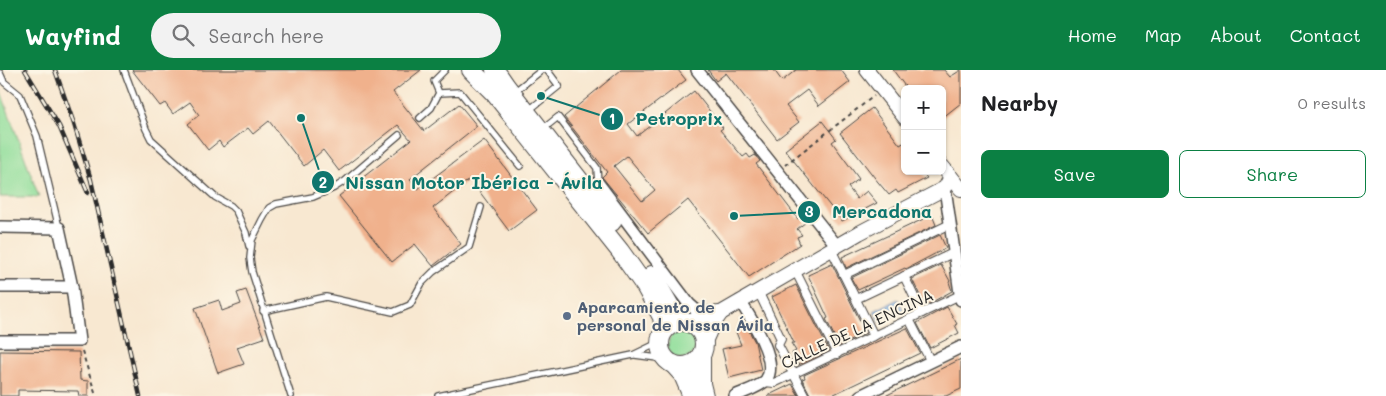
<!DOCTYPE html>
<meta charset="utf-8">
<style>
body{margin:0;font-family:Mali,sans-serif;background:#f2f2f2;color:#202124}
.controls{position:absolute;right:15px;top:15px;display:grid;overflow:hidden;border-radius:8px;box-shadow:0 1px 4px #0004}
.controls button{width:45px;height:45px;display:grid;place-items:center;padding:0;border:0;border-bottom:1px solid #e0e0e0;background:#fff;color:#202124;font:25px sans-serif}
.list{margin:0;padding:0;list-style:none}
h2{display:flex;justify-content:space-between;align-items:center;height:65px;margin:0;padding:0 20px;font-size:21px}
h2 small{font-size:16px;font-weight:400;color:#757577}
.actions{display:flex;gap:10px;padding:15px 20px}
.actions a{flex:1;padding:11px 0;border:1px solid #0b8043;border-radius:8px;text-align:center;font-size:18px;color:#0b8043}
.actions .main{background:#0b8043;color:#fff}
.icon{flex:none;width:28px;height:28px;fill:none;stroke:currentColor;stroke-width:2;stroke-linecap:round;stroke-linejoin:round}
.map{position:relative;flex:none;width:961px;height:326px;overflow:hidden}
header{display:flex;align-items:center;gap:30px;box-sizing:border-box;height:70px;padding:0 25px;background:#0b8043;color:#fff}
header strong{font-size:24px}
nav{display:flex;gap:28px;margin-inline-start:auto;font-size:18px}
.search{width:350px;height:45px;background:#f2f2f2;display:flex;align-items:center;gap:12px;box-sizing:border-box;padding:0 18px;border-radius:28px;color:#757577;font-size:19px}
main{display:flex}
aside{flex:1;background:#fff}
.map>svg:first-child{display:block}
</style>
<header>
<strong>Wayfind</strong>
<div class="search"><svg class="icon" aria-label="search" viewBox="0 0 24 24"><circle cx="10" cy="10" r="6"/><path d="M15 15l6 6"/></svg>Search here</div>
<nav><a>Home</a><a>Map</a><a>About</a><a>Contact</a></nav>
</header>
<main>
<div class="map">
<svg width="961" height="326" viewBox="0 0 961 326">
<rect width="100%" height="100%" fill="#fcf5e5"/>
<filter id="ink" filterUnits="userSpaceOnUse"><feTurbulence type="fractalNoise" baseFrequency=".02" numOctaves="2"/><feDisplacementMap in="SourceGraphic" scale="10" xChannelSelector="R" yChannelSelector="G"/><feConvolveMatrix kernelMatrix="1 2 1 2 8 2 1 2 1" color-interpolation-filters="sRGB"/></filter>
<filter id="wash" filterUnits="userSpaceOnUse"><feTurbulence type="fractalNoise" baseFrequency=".0096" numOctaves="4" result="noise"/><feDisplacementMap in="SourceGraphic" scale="20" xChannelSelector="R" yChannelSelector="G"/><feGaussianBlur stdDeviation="1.12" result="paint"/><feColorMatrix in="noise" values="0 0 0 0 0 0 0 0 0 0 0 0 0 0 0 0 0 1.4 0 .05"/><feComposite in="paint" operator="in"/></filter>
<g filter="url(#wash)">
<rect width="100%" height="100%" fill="#f8e8d1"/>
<!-- green -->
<g fill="#91de9b" stroke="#5e8463">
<polygon points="0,19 39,127 0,127"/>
<circle cx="682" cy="275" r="14"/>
</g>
<!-- water -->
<polygon fill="#6b9fd7" stroke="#4b6581" points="898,229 904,241 880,252 874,241"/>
<g id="blocks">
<!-- building -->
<g fill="#f0b18c" fill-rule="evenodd">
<polygon points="132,0 421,0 393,22 424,61 459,34 477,56 410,109 418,119 484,70 537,140 509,161 470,109 433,138 461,174 433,196 415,174 392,192 339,126 411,70 398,55 339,101 323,80 304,96 269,51 253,64 248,58 223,77 219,71 208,80 188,54 199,45 190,32 173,44 165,33 160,36"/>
<path d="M621 0H678L686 10 628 54 637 66 694 21 723 58 720 60 743 87 747 84 750 88 755 85 760 91 756 94 798 149 802 147 806 152 797 159 802 165 797 167 800 174 749 207 688 130 648 163 602 107 607 102 564 47ZM627 86 655 120 642 131 614 96Z"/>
<polygon points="708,0 774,0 782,11 796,0 841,0 850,12 819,36 807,20 786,36 799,52 777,69 726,3 716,11"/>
<polygon points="893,0 944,0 950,7 961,0 961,33 942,48 942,19 907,19"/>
<polygon points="872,38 900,75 905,72 905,101 921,101 927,108 898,123 896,120 889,125 878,112 840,63"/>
<polygon points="822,51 836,69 832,72 859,109 848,117 857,129 867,121 877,133 842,151 785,80"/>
<polygon points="932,145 936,155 846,198 842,187"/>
<polygon points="940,165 946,178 906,199 905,198 858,220 851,208"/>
<polygon points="832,194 866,263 839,276 826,249 828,248 808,205"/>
<polygon points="941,195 950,211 949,212 952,221 925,236 912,209"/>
<polygon points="796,215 829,281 798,295 792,283 796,281 791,273 794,273 772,227"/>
<polygon points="246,220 264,268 237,277 244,294 218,303 195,238 219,230 222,241 241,234 237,223"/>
<polygon points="947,237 957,254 955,255 959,263 930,278 917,253"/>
<polygon points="742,248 755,272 761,300 729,308 722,279 741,275 736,262"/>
<polygon points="907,258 920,283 830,326 811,326 802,309 805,308 804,305"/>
<polygon points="0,281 79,282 80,310 88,311 88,326 79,326 78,321 18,320 18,326 0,326"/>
<polygon points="961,289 961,319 946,326 885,326"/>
<polygon points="792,314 799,326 767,326"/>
</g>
</g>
</g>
<g filter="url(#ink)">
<use href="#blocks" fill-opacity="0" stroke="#4a4744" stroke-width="1"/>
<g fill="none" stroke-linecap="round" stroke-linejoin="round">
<!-- service casing -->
<g stroke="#4a4744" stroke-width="8">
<g id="service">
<polyline points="124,0 146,59 151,69 215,127 231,136 236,141 246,163 249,176"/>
<polyline points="0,3 4,12 20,25 37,66 59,158"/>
<polyline points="514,22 542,0"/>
<polyline points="439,23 460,22 520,96"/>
<polyline points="528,41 559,16 547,0"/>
<polyline points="420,48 431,38 439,23 434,11 445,0"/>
<polyline points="543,59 558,47 597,98 598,113"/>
<polyline points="263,241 326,227 393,242 410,235 422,213 433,202 469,177 481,137"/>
<polyline points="635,285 665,289"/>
<polyline points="291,326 252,202 250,188 252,170 262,150 269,138 276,134 313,127 334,118 345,111 399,65"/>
<polyline points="438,326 633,285 660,272"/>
</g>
</g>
<!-- pedestrian casing -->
<g stroke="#4a4744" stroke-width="10">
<g id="pedestrian">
<polyline points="831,179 874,266"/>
<polyline points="795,200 837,284"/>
<polyline points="844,205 950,154"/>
<polyline points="904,206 922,243"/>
<polyline points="758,221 781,269 778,275 805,326"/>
<polyline points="856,229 955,182"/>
<polyline points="909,249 931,292"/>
<polyline points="765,312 774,313 960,225"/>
</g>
</g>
<!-- minor casing -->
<g stroke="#4a4744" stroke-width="14">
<g id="minor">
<polyline points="697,0 837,176"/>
<polyline points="585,117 598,113 689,234 706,249"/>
<polyline points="945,118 961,230"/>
<polyline points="0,157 59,158 72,217 79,271 0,271"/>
<polyline points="0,217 72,217"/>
<path d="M735 326C743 322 760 317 766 310 780 292 750 247 740 231"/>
<polyline points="860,326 961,277"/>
</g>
</g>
<!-- tertiary casing -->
<g stroke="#4a4744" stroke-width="16">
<g id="tertiary">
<polyline points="867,0 905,48"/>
<polyline points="942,96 961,119"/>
<polyline points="690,253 702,244 721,243"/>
<polyline points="704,274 712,256 721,243 859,163 945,118 951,107"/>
</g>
</g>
<!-- trunk casing -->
<g stroke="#4a4744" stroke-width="20">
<g id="trunk">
<polyline points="471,0 495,24 620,181 645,216 662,247 664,261"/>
<polyline points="495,0 506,16 612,152"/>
<polyline points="652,205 673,241 684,252"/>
<circle cx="682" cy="274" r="22"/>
<polyline points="701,285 701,314 704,326"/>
<polyline points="673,294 683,305 692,326"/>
</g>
</g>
<!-- path -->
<g stroke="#4a4744" stroke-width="2" stroke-dasharray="4 4" stroke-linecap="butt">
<polyline points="785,95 874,26"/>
<polyline points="82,281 96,326"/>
</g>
<!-- service -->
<use href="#service" stroke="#fff" stroke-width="5.5"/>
<!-- pedestrian -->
<use href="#pedestrian" stroke="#fff" stroke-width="8"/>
<!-- minor -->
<use href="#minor" stroke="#fff" stroke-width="11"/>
<!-- tertiary -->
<use href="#tertiary" stroke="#fff" stroke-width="14"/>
<!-- trunk -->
<use href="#trunk" stroke="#fff" stroke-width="18"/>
<!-- rail casing -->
<g stroke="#2b2b2b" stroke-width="4.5">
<g id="rail">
<polyline points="25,0 59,56 88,123"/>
<polyline points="55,0 74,54 91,110 140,326"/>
</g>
</g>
<!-- rail -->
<use href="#rail" stroke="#fcf5e5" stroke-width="2.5" stroke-dasharray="8" stroke-linecap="butt"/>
</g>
</g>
<!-- markers -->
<circle fill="#5c6f8a" stroke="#fcf5e5" stroke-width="2" cx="567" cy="246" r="5"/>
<g text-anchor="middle" stroke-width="4" stroke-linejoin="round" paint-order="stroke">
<!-- service labels -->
<g font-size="16" font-weight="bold" fill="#4e5e75" stroke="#fcf5e5" text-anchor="start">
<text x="577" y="243">Aparcamiento de<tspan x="577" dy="18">personal de Nissan Ávila</tspan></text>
</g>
<!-- street labels -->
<g font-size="16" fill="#2b2b2b" stroke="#fcf5e5">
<text transform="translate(857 259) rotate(-25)" y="6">CALLE DE LA ENCINA</text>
</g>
</g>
<!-- callouts -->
<path fill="none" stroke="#0f766e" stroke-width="2" d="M541 26L612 49M301 48L323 112M734 146L809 142"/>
<g fill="#0f766e" stroke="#fcf5e5" stroke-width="2">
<circle cx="541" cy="26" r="5"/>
<circle cx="301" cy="48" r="5"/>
<circle cx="734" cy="146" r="5"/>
<circle cx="612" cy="49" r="12"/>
<circle cx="323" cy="112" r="12"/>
<circle cx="809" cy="142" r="12"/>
</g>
<g font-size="15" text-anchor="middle" font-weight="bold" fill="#fff">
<text x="612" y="54">1</text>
<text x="323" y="118">2</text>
<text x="809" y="147">3</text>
</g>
<g font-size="18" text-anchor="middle" font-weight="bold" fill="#0f766e" stroke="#fcf5e5" stroke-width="4" stroke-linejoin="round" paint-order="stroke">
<text x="679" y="55">Petroprix</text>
<text x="474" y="119">Nissan Motor Ibérica - Ávila</text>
<text x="882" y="148">Mercadona</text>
</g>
</svg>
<div class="controls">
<button>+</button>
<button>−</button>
</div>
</div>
<aside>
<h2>Nearby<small>0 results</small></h2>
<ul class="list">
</ul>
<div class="actions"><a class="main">Save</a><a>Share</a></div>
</aside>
</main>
